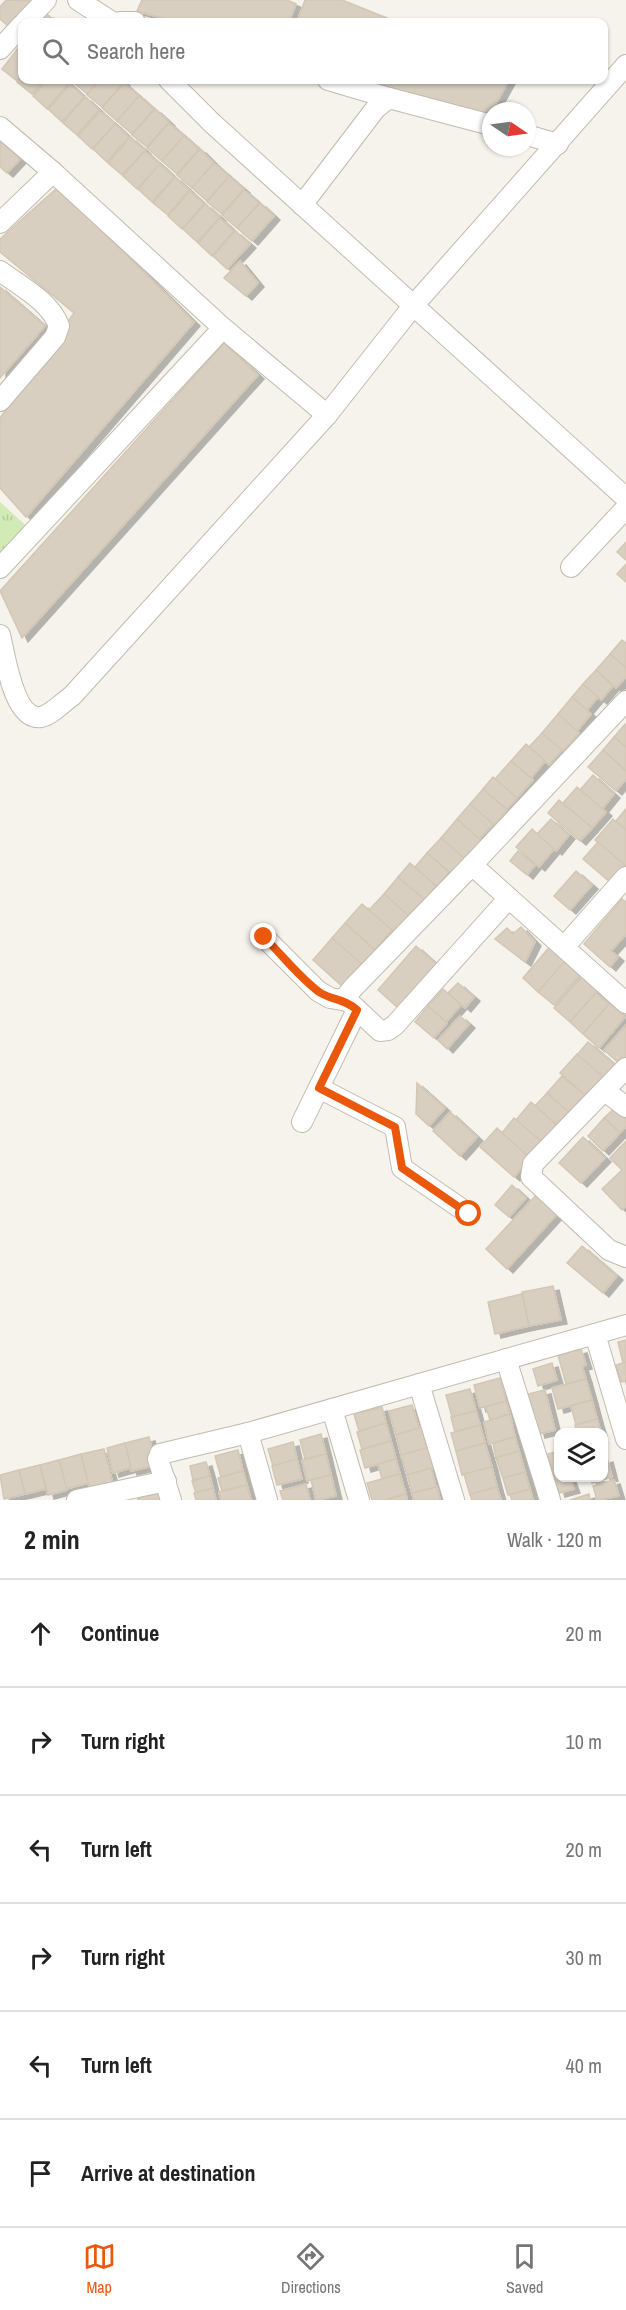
<!DOCTYPE html>
<meta charset="utf-8">
<style>
body{margin:0;font-family:"Archivo Narrow",sans-serif;background:#f6f6f6;color:#222}
.controls{position:absolute;right:18px;bottom:18px;display:grid;overflow:hidden;border-radius:12px;box-shadow:0 2px 4px #0004}
.controls button{width:54px;height:54px;display:grid;place-items:center;padding:0;border:0;border-bottom:2px solid #e0e0e0;background:#fff;color:#222;font:30px sans-serif}
.compass{position:absolute;left:482px;top:102px;width:54px;height:54px;border-radius:50%;background:#fff;box-shadow:0 2px 4px #0004;rotate:103deg}
.stop{position:absolute;width:18px;height:18px;margin:-14px;border:4px solid #ea580c;border-radius:50%;background:#fff}
.stop.end{background:#ea580c;border-color:#fff;box-shadow:0 2px 6px #0008}
.list{margin:0;padding:0;list-style:none}
h2{display:flex;justify-content:space-between;align-items:center;height:78px;margin:0;padding:0 24px;font-size:26px}
h2 small{font-size:20px;font-weight:400;color:#767676}
.list li{display:grid;grid-template-columns:39px 1fr auto;gap:18px;align-items:center;box-sizing:border-box;height:108px;padding:0 24px;border-top:2px solid #e0e0e0}
.list b{display:block;font-size:22px;white-space:nowrap}
.list em{font-size:20px;font-style:normal;color:#767676}
.icon{flex:none;width:33px;height:33px;fill:none;stroke:currentColor;stroke-width:2;stroke-linecap:round;stroke-linejoin:round}
.map{position:relative;flex:none;width:626px;height:1500px;overflow:hidden}
.search{position:absolute;background:#fff;box-shadow:0 2px 4px #0004;left:18px;right:18px;top:18px;height:66px;display:flex;align-items:center;gap:15px;box-sizing:border-box;padding:0 21px;border-radius:12px;color:#767676;font-size:22px}
.sheet{height:726px;background:#fff}
nav{display:flex;justify-content:space-around;align-items:center;box-sizing:border-box;height:84px;border-top:2px solid #e0e0e0;background:#fff;font-size:16px;color:#767676}
nav a{display:grid;justify-items:center;gap:3px}
nav .on{color:#ea580c}
.map>svg:first-child{display:block}
</style>
<div class="map">
<svg width="626" height="1500" viewBox="0 0 626 1500">
<defs>
<pattern id="grass-tufts" width="24" height="20" patternUnits="userSpaceOnUse" patternTransform="scale(1.5)"><rect width="24" height="20" fill="#d2eab5"/><path d="M3 7l-1-3M5 7V3M7 7l1-3M15 17l-1-3M17 17v-4M19 17l1-3" fill="none" stroke="#b6ca9c"/></pattern>
<filter id="shadow"><feDropShadow dx="6" dy="4" stdDeviation="0" flood-color="#0004"/></filter>
</defs>
<rect width="100%" height="100%" fill="#f6f3ec"/>
<!-- grass -->
<polygon fill="url(#grass-tufts)" points="0,502 31,530 0,563"/>
<!-- building -->
<g fill="#d8cfc1" stroke="#d3c7b4" stroke-width="1.5" filter="url(#shadow)">
<polygon points="6,0 31,1 9,27 0,19 0,7"/>
<polygon points="142,0 287,0 296,4 289,22 176,22 137,11"/>
<polygon points="305,0 342,0 397,22 297,22"/>
<polygon points="47,14 56,22 40,22"/>
<polygon points="22,43 22,74 17,81 2,69"/>
<polygon points="22,75 22,80 44,80 32,94 17,82"/>
<polygon points="47,80 65,80 69,83 47,109 33,96"/>
<polygon points="74,80 100,80 87,94 72,81"/>
<polygon points="100,80 121,80 124,82 102,107 87,95"/>
<polygon points="363,80 509,80 489,116"/>
<polygon points="124,83 139,96 117,121 102,108"/>
<polygon points="70,84 84,97 62,122 48,109"/>
<polygon points="139,96 154,109 132,134 117,121"/>
<polygon points="85,97 99,110 77,135 63,123"/>
<polygon points="155,109 169,122 147,147 132,135"/>
<polygon points="100,111 115,124 92,149 78,136"/>
<polygon points="169,123 184,136 162,161 147,148"/>
<polygon points="115,124 129,137 107,162 93,149"/>
<polygon points="184,136 199,149 177,174 162,161"/>
<polygon points="130,137 145,150 122,175 108,163"/>
<polygon points="0,140 20,159 7,173 0,167"/>
<polygon points="200,149 214,163 192,188 177,175"/>
<polygon points="145,151 160,164 137,189 123,176"/>
<polygon points="214,163 229,176 207,201 192,188"/>
<polygon points="160,164 174,177 152,202 138,189"/>
<polygon points="229,176 244,189 222,214 207,202"/>
<polygon points="175,177 189,190 168,215 153,203"/>
<polygon points="58,187 194,322 26,517 0,488 0,418 74,313 0,252 0,239"/>
<polygon points="244,190 259,203 237,228 222,215"/>
<polygon points="190,191 204,204 182,229 168,216"/>
<polygon points="260,203 274,216 252,241 237,228"/>
<polygon points="205,204 220,217 197,242 183,229"/>
<polygon points="220,218 234,231 212,256 198,243"/>
<polygon points="235,231 250,244 227,269 213,256"/>
<polygon points="240,261 258,283 246,296 224,278"/>
<polygon points="0,287 45,326 0,378"/>
<polygon points="224,343 258,375 22,638 0,591"/>
<polygon points="626,542 626,560 617,552"/>
<polygon points="626,564 626,582 617,574"/>
<polygon points="622,640 626,643 626,668 610,654"/>
<polygon points="610,654 626,668 626,677 616,688 596,670"/>
<polygon points="596,670 613,686 601,700 583,684"/>
<polygon points="583,684 598,697 587,710 572,697"/>
<polygon points="572,697 591,714 577,731 558,714"/>
<polygon points="558,714 579,733 563,751 542,733"/>
<polygon points="625,724 626,725 626,747 614,737"/>
<polygon points="542,733 562,750 549,765 529,747"/>
<polygon points="614,737 626,747 626,771 603,750"/>
<polygon points="526,744 545,761 531,778 511,761"/>
<polygon points="603,750 626,771 626,779 616,791 588,767"/>
<polygon points="511,761 533,780 517,798 495,779"/>
<polygon points="593,775 614,794 602,809 580,790"/>
<polygon points="493,777 517,798 507,809 483,789"/>
<polygon points="577,787 606,812 592,828 563,803"/>
<polygon points="483,789 507,810 494,825 470,804"/>
<polygon points="559,800 592,828 580,841 548,813"/>
<polygon points="470,804 493,824 479,839 457,819"/>
<polygon points="626,809 626,830 616,821"/>
<polygon points="457,819 483,842 467,861 441,838"/>
<polygon points="551,819 569,835 556,851 537,834"/>
<polygon points="613,819 626,830 626,866 595,840"/>
<polygon points="532,829 554,849 539,867 516,847"/>
<polygon points="441,838 465,859 452,874 427,853"/>
<polygon points="598,842 626,866 611,883 583,859"/>
<polygon points="518,851 535,865 527,875 510,861"/>
<polygon points="427,853 449,872 437,887 415,867"/>
<polygon points="410,863 436,886 425,900 398,877"/>
<polygon points="576,871 592,885 570,910 554,896"/>
<polygon points="398,877 428,903 413,920 384,894"/>
<polygon points="384,894 410,917 395,934 369,910"/>
<polygon points="622,899 626,902 626,934 611,951 618,957 610,967 584,944"/>
<polygon points="362,904 392,930 375,950 345,923"/>
<polygon points="345,923 376,951 363,966 332,938"/>
<polygon points="521,927 535,942 525,962 495,939 507,928 513,934"/>
<polygon points="332,938 365,967 345,989 313,960"/>
<polygon points="551,945 567,959 538,992 523,978"/>
<polygon points="416,946 436,964 398,1008 378,990"/>
<polygon points="566,960 581,974 554,1005 538,992"/>
<polygon points="582,977 598,990 570,1022 554,1008"/>
<polygon points="458,983 474,997 465,1008 448,993"/>
<polygon points="443,989 461,1005 446,1022 428,1006"/>
<polygon points="596,993 609,1004 583,1034 570,1022"/>
<polygon points="610,1003 625,1017 599,1048 583,1034"/>
<polygon points="428,1006 447,1023 434,1038 415,1022"/>
<polygon points="460,1016 469,1024 447,1049 438,1040"/>
<polygon points="626,1025 626,1061 622,1066 604,1050"/>
<polygon points="588,1042 615,1065 604,1078 577,1055"/>
<polygon points="577,1054 604,1078 587,1097 560,1073"/>
<polygon points="562,1076 587,1097 572,1115 547,1093"/>
<polygon points="417,1083 445,1108 429,1126 416,1114"/>
<polygon points="547,1093 572,1115 560,1128 535,1106"/>
<polygon points="531,1102 560,1128 545,1145 516,1120"/>
<polygon points="616,1107 626,1117 626,1127 620,1133 604,1118"/>
<polygon points="450,1112 477,1137 460,1156 433,1131"/>
<polygon points="514,1118 543,1143 530,1158 502,1133"/>
<polygon points="604,1118 620,1133 603,1151 588,1136"/>
<polygon points="497,1128 530,1158 514,1177 480,1147"/>
<polygon points="583,1137 605,1158 581,1183 559,1163"/>
<polygon points="626,1141 626,1206 622,1210 602,1189 622,1170 610,1158"/>
<polygon points="512,1185 526,1198 509,1217 495,1205"/>
<polygon points="537,1194 558,1213 507,1269 486,1249"/>
<polygon points="582,1246 617,1276 603,1293 567,1263"/>
<polygon points="553,1286 561,1320 529,1326 522,1292"/>
<polygon points="522,1294 529,1326 495,1334 488,1302"/>
<polygon points="626,1340 626,1362 623,1363 618,1342"/>
<polygon points="581,1349 586,1365 582,1366 586,1379 566,1384 558,1355"/>
<polygon points="626,1362 626,1381 621,1382 616,1365"/>
<polygon points="552,1363 557,1380 538,1386 533,1369"/>
<polygon points="500,1378 506,1401 480,1408 474,1385"/>
<polygon points="586,1379 592,1400 558,1409 552,1388"/>
<polygon points="470,1389 476,1411 452,1417 446,1395"/>
<polygon points="545,1390 555,1430 539,1434 528,1394"/>
<polygon points="592,1400 597,1419 576,1425 571,1406"/>
<polygon points="506,1401 510,1414 490,1420 486,1407"/>
<polygon points="412,1405 419,1428 396,1435 389,1411"/>
<polygon points="382,1407 386,1423 359,1431 354,1414"/>
<polygon points="476,1411 480,1425 455,1432 451,1417"/>
<polygon points="510,1414 515,1437 489,1444 484,1422"/>
<polygon points="597,1419 601,1432 577,1432 575,1425"/>
<polygon points="386,1423 391,1441 362,1449 357,1432"/>
<polygon points="480,1425 485,1443 456,1451 451,1433"/>
<polygon points="421,1427 427,1448 401,1455 396,1435"/>
<polygon points="321,1434 326,1454 305,1459 300,1440"/>
<polygon points="149,1437 156,1465 131,1471 125,1443"/>
<polygon points="515,1437 519,1451 496,1458 493,1443"/>
<polygon points="391,1441 396,1459 365,1468 360,1450"/>
<polygon points="293,1442 297,1459 273,1466 268,1449"/>
<polygon points="125,1443 131,1468 113,1473 107,1448"/>
<polygon points="485,1443 492,1467 462,1475 456,1451"/>
<polygon points="433,1446 438,1466 407,1475 401,1455"/>
<polygon points="104,1449 113,1484 90,1490 81,1454"/>
<polygon points="238,1450 243,1471 221,1477 215,1456"/>
<polygon points="519,1451 525,1472 503,1478 496,1458"/>
<polygon points="558,1451 558,1478 570,1478 574,1489 559,1493 548,1454"/>
<polygon points="81,1454 88,1483 66,1489 59,1460"/>
<polygon points="326,1454 331,1475 307,1481 302,1460"/>
<polygon points="607,1458 612,1477 592,1483 590,1478 604,1478 604,1459"/>
<polygon points="297,1459 302,1479 277,1485 272,1466"/>
<polygon points="396,1459 400,1474 382,1479 378,1464"/>
<polygon points="59,1460 67,1490 48,1495 40,1465"/>
<polygon points="206,1462 210,1476 193,1480 190,1466"/>
<polygon points="40,1465 46,1489 25,1494 19,1470"/>
<polygon points="492,1467 497,1487 470,1495 464,1474"/>
<polygon points="431,1468 436,1487 412,1493 407,1475"/>
<polygon points="19,1470 25,1494 4,1499 0,1475"/>
<polygon points="243,1471 247,1485 222,1491 218,1478"/>
<polygon points="525,1472 530,1489 508,1495 503,1478"/>
<polygon points="400,1474 406,1494 384,1500 372,1500 367,1483"/>
<polygon points="331,1475 336,1496 316,1500 311,1480"/>
<polygon points="210,1476 213,1488 196,1493 192,1481"/>
<polygon points="614,1480 619,1496 597,1500 593,1486"/>
<polygon points="306,1484 310,1500 283,1500 280,1491"/>
<polygon points="247,1485 251,1500 221,1500 219,1492"/>
<polygon points="437,1487 440,1500 414,1500 412,1493"/>
<polygon points="497,1487 501,1500 472,1500 470,1494"/>
<polygon points="213,1488 216,1500 196,1500 194,1493"/>
<polygon points="530,1489 533,1500 512,1500 510,1495"/>
<polygon points="158,1493 160,1500 138,1500 138,1498"/>
<polygon points="406,1494 407,1500 386,1500"/>
<polygon points="589,1494 590,1500 570,1500"/>
</g>
<g fill="none" stroke-linecap="round" stroke-linejoin="round">
<!-- street casing -->
<g stroke="#c2bbae" stroke-width="22">
<g id="street">
<polyline points="78,0 112,22"/>
<polyline points="25,22 46,0"/>
<polyline points="120,22 135,22"/>
<polyline points="0,49 22,25"/>
<polyline points="169,80 212,123 626,498"/>
<polyline points="328,80 389,98"/>
<polyline points="0,127 53,172 0,223"/>
<polyline points="527,135 558,144"/>
<polyline points="302,205 376,108 389,98 491,125"/>
<path d="M0 271C20 286 50 301 59 326L55 337 0 401"/>
<polyline points="223,328 327,415 413,306 626,65"/>
<polyline points="571,567 626,508"/>
<polyline points="0,568 223,328 53,172"/>
<path d="M0 635C5 654 13 721 41 717 51 715 63 702 72 696L327 415"/>
<polyline points="472,865 626,1003"/>
<polyline points="509,898 395,1025 388,1030 380,1031 348,1001 348,994 353,988 472,865 626,701"/>
<polyline points="264,937 318,991 330,998 348,1001"/>
<polyline points="564,947 626,877"/>
<polyline points="626,1068 533,1164 531,1177 609,1250 626,1257"/>
<polyline points="319,1088 395,1127 402,1168 469,1214"/>
<polyline points="605,1091 626,1107"/>
<polyline points="302,1122 357,1010"/>
<polyline points="595,1334 626,1439"/>
<polyline points="506,1359 550,1500"/>
<polyline points="419,1384 454,1500"/>
<polyline points="332,1409 359,1500"/>
<polyline points="248,1433 267,1500"/>
<polyline points="77,1500 166,1481"/>
<polyline points="171,1500 158,1459 160,1454 248,1433 626,1325"/>
</g>
</g>
<!-- street -->
<use href="#street" stroke="#fff" stroke-width="20"/>
</g>
<g fill="none" stroke-linecap="round" stroke-linejoin="round">
<!-- route -->
<path stroke="#ea580c" stroke-width="8" d="M264 937C282 955 299 977 319 992 333 1001 344 998 357 1010L319 1088 395 1127 402 1168 469 1214"/>
</g>
</svg>
<div class="controls">
<button><svg class="icon" aria-label="layers" viewBox="0 0 24 24"><path d="M12 4l9 5-9 5-9-5zM3 14l9 5 9-5"/></svg></button>
</div>
<svg class="compass" viewBox="-18 -18 36 36"><path d="M0-13l5 13h-10z" fill="#e53935"/><path d="M0 13l5-13h-10z" fill="#767676"/></svg>
<div class="stop" style="left:469px;top:1214px"></div>
<div class="stop end" style="left:264px;top:937px"></div>
<div class="search"><svg class="icon" aria-label="search" viewBox="0 0 24 24"><circle cx="10" cy="10" r="6"/><path d="M15 15l6 6"/></svg>Search here</div>
</div>
<section class="sheet">
<h2>2 min<small>Walk · 120 m</small></h2>
<ul class="list">
<li><svg class="icon" aria-label="ahead" viewBox="0 0 24 24"><path d="M12 20V5M6 11l6-6 6 6"/></svg><div><b>Continue</b></div><em>20 m</em></li>
<li><svg class="icon" aria-label="right" viewBox="0 0 24 24"><path d="M7 20v-9h11M14 6l5 5-5 5"/></svg><div><b>Turn right</b></div><em>10 m</em></li>
<li><svg class="icon" aria-label="left" viewBox="0 0 24 24"><path d="M17 20v-9H6M10 6l-5 5 5 5"/></svg><div><b>Turn left</b></div><em>20 m</em></li>
<li><svg class="icon" aria-label="right" viewBox="0 0 24 24"><path d="M7 20v-9h11M14 6l5 5-5 5"/></svg><div><b>Turn right</b></div><em>30 m</em></li>
<li><svg class="icon" aria-label="left" viewBox="0 0 24 24"><path d="M17 20v-9H6M10 6l-5 5 5 5"/></svg><div><b>Turn left</b></div><em>40 m</em></li>
<li><svg class="icon" aria-label="arrive" viewBox="0 0 24 24"><path d="M6 21V4h12l-3 4 3 4H6"/></svg><div><b>Arrive at destination</b></div></li>
</ul>
</section>
<nav>
<a class="on"><svg class="icon" aria-label="map" viewBox="0 0 24 24"><path d="M3 6l6-2 6 2 6-2v14l-6 2-6-2-6 2zM9 4v14M15 6v14"/></svg>Map</a>
<a><svg class="icon" aria-label="directions" viewBox="0 0 24 24"><path d="M12 3l9 9-9 9-9-9zM9 14v-3h6M13 9l2 2-2 2"/></svg>Directions</a>
<a><svg class="icon" aria-label="saved" viewBox="0 0 24 24"><path d="M7 4h10v16l-5-4-5 4z"/></svg>Saved</a>
</nav>
